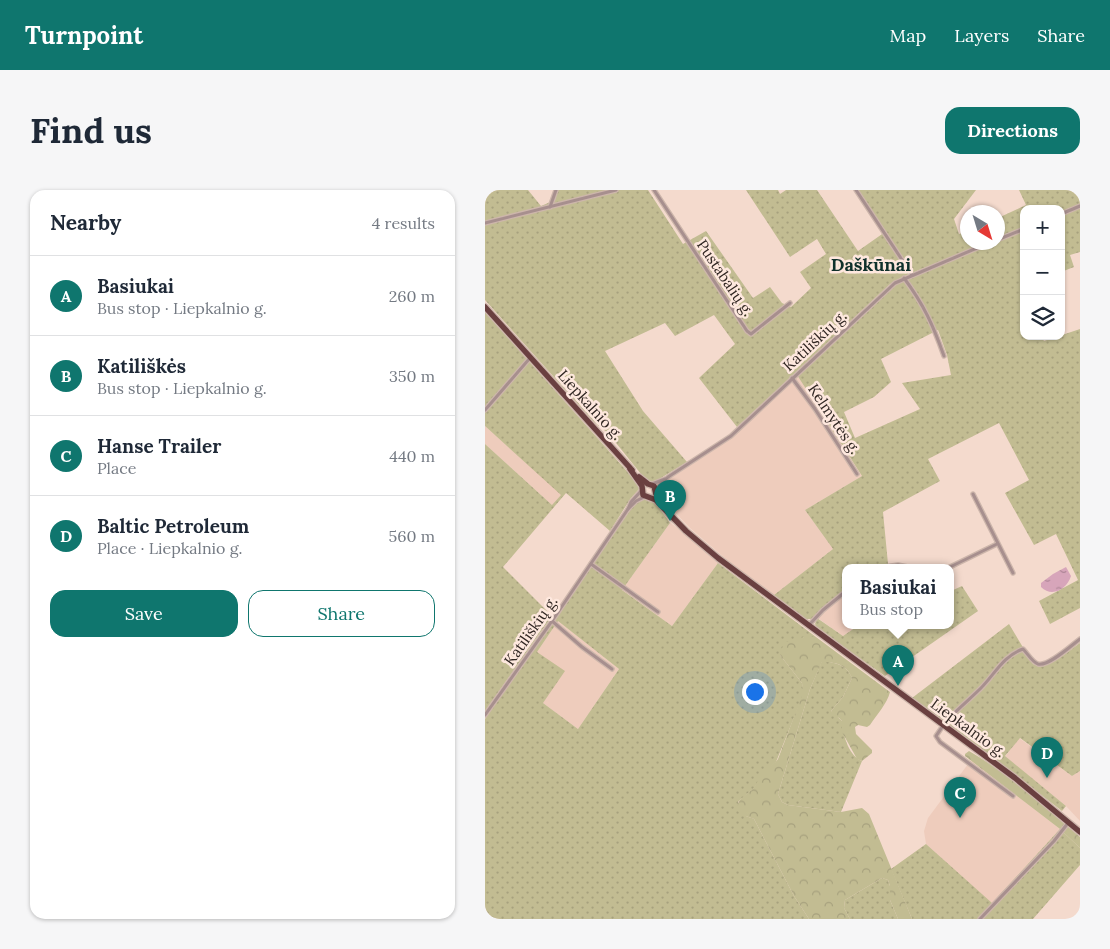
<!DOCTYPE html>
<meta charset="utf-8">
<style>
body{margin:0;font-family:Lora,serif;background:#f6f6f7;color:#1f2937}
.controls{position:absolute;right:15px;top:15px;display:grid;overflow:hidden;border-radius:10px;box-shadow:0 1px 4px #0004}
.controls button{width:45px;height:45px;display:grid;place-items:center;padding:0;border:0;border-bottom:1px solid #e0e1e3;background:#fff;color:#1f2937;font:25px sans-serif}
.compass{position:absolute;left:475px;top:15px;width:45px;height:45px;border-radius:50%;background:#fff;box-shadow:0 1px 4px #0004;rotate:142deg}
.you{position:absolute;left:269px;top:501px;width:18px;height:18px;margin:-12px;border:4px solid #fff;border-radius:50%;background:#1a73e8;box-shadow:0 0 0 8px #1a73e833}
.badge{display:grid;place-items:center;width:32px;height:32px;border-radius:50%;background:#0f766e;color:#fff;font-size:16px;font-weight:700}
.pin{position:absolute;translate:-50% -41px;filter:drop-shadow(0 1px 2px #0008)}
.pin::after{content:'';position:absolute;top:26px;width:18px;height:15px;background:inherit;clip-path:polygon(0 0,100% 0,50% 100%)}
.popup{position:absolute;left:357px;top:374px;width:112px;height:65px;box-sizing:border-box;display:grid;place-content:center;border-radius:10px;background:#fff;filter:drop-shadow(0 1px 4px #0005);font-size:16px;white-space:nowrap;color:#747a83}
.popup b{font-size:19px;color:#1f2937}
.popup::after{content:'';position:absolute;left:50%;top:100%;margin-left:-10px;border:10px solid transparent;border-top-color:#fff}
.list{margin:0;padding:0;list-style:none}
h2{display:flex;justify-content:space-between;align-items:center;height:65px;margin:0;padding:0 20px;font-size:21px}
h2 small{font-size:16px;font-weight:400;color:#747a83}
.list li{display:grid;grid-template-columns:32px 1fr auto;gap:15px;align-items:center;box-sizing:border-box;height:80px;padding:0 20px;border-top:1px solid #e0e1e3}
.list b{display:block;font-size:19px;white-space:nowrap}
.list p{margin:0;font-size:16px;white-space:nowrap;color:#747a83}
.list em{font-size:16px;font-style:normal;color:#747a83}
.actions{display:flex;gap:10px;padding:15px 20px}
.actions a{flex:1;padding:11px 0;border:1px solid #0f766e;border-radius:15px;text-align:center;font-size:18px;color:#0f766e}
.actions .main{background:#0f766e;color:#fff}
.icon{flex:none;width:28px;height:28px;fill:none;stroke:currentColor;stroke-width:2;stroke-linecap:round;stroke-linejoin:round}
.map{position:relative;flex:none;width:595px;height:729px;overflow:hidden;border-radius:15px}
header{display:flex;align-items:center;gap:30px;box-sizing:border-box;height:70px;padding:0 25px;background:#0f766e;color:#fff}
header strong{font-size:24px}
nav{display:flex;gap:28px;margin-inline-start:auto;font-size:18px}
.intro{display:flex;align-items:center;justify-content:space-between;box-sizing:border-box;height:120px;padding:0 30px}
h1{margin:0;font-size:35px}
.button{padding:12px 22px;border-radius:15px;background:#0f766e;color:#fff;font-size:18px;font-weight:700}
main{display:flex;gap:30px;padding:0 30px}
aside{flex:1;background:#fff;border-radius:15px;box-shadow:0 1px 4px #0004}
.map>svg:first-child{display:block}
</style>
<header>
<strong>Turnpoint</strong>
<nav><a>Map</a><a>Layers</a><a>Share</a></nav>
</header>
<div class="intro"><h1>Find us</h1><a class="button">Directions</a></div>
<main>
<aside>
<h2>Nearby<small>4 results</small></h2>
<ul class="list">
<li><span class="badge">A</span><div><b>Basiukai</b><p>Bus stop · Liepkalnio g.</p></div><em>260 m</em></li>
<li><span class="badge">B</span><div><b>Katiliškės</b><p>Bus stop · Liepkalnio g.</p></div><em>350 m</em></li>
<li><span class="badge">C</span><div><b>Hanse Trailer</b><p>Place</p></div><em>440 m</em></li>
<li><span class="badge">D</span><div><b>Baltic Petroleum</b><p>Place · Liepkalnio g.</p></div><em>560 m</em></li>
</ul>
<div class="actions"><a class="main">Save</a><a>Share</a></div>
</aside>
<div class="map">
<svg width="595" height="729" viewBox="0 0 595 729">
<defs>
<pattern id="grass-dots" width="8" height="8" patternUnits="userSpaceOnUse" patternTransform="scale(1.25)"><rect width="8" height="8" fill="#c2bc92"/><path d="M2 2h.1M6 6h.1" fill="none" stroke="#a7a17e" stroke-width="1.8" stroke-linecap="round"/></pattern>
<pattern id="forest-crowns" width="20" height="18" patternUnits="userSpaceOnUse" patternTransform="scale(1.25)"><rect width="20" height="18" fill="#c2bc92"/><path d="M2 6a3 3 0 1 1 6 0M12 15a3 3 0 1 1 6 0" fill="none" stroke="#a7a17e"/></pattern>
<pattern id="water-ripples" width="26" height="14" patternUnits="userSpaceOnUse" patternTransform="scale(1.25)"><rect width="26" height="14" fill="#d7a5ba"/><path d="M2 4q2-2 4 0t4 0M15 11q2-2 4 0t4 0" fill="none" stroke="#af8697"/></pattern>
</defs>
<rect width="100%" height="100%" fill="#f4dacd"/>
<!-- built -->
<g fill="#eeccbc">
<polygon points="312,185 377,286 320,320 348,359 289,405 248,375 205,338 175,307 172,300 183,290 246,248"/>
<polygon points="0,236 77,305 68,316 0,254"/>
<polygon points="185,333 199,342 233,373 187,436 137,400"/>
<polygon points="360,400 360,435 374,435 358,446 330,426"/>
<polygon points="73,431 134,479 93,539 58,513 52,462"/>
<polygon points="534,548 587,586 595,581 595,631 581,616 520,567"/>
<polygon points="486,570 575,639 507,714 441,654 439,641 443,628"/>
</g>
<!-- grass -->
<g fill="url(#grass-dots)" fill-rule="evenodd">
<polygon points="0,0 43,0 56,16 70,10 73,0 163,0 198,54 221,41 268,108 285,97 297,113 306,117 326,98 315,82 341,64 332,49 305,67 261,0 293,0 295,4 301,0 332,0 373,61 400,42 372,0 491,0 469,29 474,44 482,41 482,52 500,53 417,87 404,95 252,237 214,188 250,154 229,125 190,146 180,133 120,161 158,221 202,272 171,291 166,292 160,289 123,243 110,233 0,110"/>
<polygon points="534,0 595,0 595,14 576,22 576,19 539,19 539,37 513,47 513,28 541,15"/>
<polygon points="595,18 595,62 585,65 589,77 576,82 576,26"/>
<path d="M539 41V146H556L559 151 595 139V418L565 434 554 411 593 390 571 344 549 355 520 303 544 290 514 233 443 269 455 291 398 322 403 374 396 377H360V400L327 429H320L289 405 348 359 320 320 377 286 312 185 411 94ZM453 140 462 165 466 185 417 193 435 219 370 248 359 222 389 207 406 192 396 169Z"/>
<polygon points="0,122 148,288 155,298 146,308 125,341 81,303 18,377 67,426 0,521 0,254 67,315 76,305 0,236"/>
<path d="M159 309 169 311 185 333 137 400 187 436 233 373 331 447H319L295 465 317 493 319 503 291 572C282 579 276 589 269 598 264 603 258 607 253 612L261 626 269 629 309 706 324 729H0V529L148 316 154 311ZM73 431 134 479 93 539 58 513 80 481 52 462Z"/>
<polygon points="477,396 493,421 400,486 333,439 330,434 332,428 358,446 374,435 466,435 466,401"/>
<path d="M524 434 548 474C562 482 583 461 595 453V581L587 586 535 548 520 566 581 616 577 621 523 579 427 508Z"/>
<path d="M337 471C351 473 361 474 367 488L358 507 346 521 358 532C357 544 364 566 377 571L356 622 303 615 297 612 293 604 325 499Z"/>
<polygon points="575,639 595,658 595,675 548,729 427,729 406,679 441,654 507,713"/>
<polygon points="397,688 403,690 405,696 405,710 413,729 365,729 359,718 360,710"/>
</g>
<!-- forest -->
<g fill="url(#forest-crowns)">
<path d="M319 447H331L405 502C402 514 392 524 385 535L382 537 373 535 370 537 371 544 387 560V563L377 571 372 569 357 542V531L354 528 349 526 346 521 358 507 367 488C361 474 350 472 337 472L325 499 293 604 297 612 303 615 356 622 377 618 384 624 427 729H413L405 710V696L403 690 397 688 360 710 359 718 365 729H324L309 706 269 629 255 624 253 621C250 608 264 605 270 596 273 592 274 586 278 582 282 577 289 575 293 569L318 503 317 493 295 465V461L301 452Z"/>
<path d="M484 561C524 584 559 617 595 647V658L575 639 480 566V564Z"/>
</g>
<!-- water -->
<path fill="url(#water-ripples)" d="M581 377 586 386C582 399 567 408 556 397V393L568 384Z"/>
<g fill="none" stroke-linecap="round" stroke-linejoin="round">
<!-- minor casing -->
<g stroke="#cdb6ab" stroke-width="5.5">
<g id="minor">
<polyline points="169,0 262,141 266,144 305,113"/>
<polyline points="371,0 427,85"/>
<polyline points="65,17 71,0"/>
<polyline points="576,24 595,16"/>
<polyline points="0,33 131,0"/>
<polyline points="512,50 539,39"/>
<path d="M419 88C439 115 448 135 459 166"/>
<polyline points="307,188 330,219 372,284"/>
<polyline points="0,220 45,168"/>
<polyline points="167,294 180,289"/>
<polyline points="170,299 183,287 246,246 410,93 506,52"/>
<polyline points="488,304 528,383"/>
<polyline points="143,319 146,312 157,300"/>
<polyline points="106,374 173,422"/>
<polyline points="399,377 413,375 423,377"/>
<polyline points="465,377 512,354"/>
<polyline points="67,431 97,457 127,479"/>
<polyline points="324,435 338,420 360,402"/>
<polyline points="0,525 67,431 143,319 151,311 159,307"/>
<path d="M528 606 455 552 451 546C463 526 480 514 496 498 510 484 518 466 538 459 543 464 547 472 553 474 563 477 587 455 595 449"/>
<polyline points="495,729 569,651 583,633"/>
</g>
</g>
<!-- trunk casing -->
<g stroke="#cdb6ab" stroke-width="8">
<g id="trunk">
<polyline points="0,117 147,280"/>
<polyline points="145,279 157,296 158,305 171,310 201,341 233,368 530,588 595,642"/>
<polyline points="154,287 163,294 169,296 171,304 176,311"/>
</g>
</g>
<!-- minor -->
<use href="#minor" stroke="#a78f8e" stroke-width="3"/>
<!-- trunk -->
<use href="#trunk" stroke="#6a4040" stroke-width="5.5"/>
</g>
<g text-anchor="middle" stroke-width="5" stroke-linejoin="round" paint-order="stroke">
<!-- street labels -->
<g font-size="15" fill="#302622" stroke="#fee8de">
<text transform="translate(240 88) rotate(56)" y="5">Pustabalių g.</text>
<text transform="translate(330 151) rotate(-43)" y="5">Katiliškių g.</text>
<text transform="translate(105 215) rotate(48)" y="5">Liepkalnio g.</text>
<text transform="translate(349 229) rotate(56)" y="5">Kelmytės g.</text>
<text transform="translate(46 441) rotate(-55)" y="5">Katiliškių g.</text>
<text transform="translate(483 538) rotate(36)" y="5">Liepkalnio g.</text>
</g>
<!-- quarter labels -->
<g font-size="18" font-weight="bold" fill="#0f302b" stroke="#fee8de">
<text x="386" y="81">Daškūnai</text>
</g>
</g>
</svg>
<div class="controls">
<button>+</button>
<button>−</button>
<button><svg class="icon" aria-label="layers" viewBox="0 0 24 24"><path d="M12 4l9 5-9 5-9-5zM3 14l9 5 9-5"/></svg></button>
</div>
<svg class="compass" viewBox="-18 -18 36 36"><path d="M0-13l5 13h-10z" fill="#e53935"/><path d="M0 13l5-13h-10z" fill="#747a83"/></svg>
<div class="you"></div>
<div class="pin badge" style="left:413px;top:496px">A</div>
<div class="popup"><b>Basiukai</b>Bus stop</div>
<div class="pin badge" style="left:185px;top:331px">B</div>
<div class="pin badge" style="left:475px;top:628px">C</div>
<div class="pin badge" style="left:562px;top:588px">D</div>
</div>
</main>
